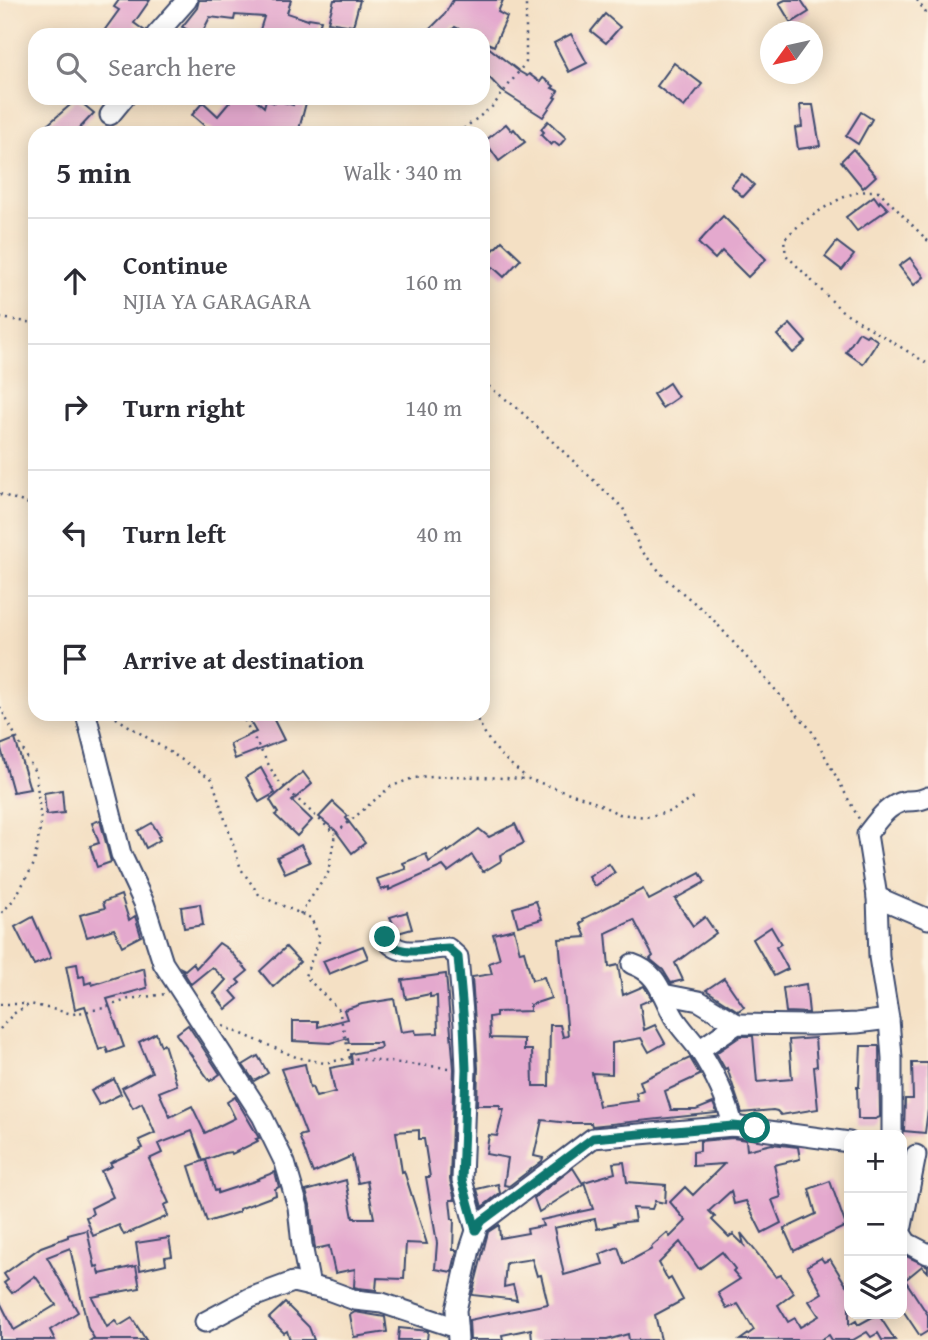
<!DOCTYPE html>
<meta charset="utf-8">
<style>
body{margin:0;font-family:"Gentium Book Plus",serif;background:#f2f2f3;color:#2b2b33}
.controls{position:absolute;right:21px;bottom:21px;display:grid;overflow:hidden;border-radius:14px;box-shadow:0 4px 18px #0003}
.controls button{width:63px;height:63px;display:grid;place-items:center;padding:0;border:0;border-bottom:2px solid #e1e1e2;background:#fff;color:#2b2b33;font:35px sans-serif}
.compass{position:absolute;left:760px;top:21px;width:63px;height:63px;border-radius:50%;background:#fff;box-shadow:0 4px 18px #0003;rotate:237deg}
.stop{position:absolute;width:21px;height:21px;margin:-16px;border:5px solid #0f766e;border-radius:50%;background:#fff}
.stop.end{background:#0f766e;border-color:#fff;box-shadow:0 2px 7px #0008}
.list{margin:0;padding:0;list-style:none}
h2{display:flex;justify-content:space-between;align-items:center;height:91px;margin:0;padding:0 28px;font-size:30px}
h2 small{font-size:23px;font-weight:400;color:#7c7c81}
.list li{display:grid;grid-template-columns:46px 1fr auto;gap:21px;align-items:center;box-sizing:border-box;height:126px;padding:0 28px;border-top:2px solid #e1e1e2}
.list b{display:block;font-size:26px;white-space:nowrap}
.list p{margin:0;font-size:23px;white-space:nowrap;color:#7c7c81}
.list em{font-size:23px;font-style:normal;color:#7c7c81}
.icon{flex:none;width:38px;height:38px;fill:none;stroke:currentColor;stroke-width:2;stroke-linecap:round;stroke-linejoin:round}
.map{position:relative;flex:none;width:928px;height:1340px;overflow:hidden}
.search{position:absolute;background:#fff;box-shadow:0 4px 18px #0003;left:28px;top:28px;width:462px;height:77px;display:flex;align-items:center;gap:18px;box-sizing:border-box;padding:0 24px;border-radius:21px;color:#7c7c81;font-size:26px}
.panel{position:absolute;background:#fff;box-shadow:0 4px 18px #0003;left:28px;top:126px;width:462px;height:595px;border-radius:21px}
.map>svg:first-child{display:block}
</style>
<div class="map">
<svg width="928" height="1340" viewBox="0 0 928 1340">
<rect width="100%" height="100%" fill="#fcf5e5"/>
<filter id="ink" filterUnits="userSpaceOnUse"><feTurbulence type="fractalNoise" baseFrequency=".0143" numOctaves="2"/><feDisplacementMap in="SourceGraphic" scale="14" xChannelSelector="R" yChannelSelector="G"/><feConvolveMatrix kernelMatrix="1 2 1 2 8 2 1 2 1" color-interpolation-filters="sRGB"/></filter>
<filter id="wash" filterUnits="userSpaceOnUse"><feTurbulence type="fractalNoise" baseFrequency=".00686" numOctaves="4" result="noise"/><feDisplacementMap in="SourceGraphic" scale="28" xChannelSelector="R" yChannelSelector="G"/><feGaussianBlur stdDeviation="1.57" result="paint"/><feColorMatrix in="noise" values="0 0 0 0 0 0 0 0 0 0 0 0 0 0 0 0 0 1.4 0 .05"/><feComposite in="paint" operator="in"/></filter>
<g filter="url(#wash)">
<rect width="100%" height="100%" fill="#f4e0c4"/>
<g id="blocks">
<!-- building -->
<g fill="#e4a9ce">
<polygon points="119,0 150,0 134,23 145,31 144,35 101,35 119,10 114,7"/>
<polygon points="199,0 291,0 287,13 308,20 309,18 321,20 317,35 266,35 259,33 264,17 235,15 234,20 210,17 203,31 201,30 198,35 182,27 197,8"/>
<polygon points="334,0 360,0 353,26 328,22"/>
<polygon points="453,0 503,0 498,12 507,17 494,46 483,41 483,35 471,35 455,27 447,35 424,35 445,14"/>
<polygon points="785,0 801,0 809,12 791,23 779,3"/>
<polygon points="605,14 620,27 606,43 591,31"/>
<polygon points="571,34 587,63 569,72 554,43"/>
<polygon points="483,43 520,72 527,76 529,74 540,82 543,78 554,86 552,88 558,91 554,97 556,98 543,117 502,91 483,71"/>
<polygon points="674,63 702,84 684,107 657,86"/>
<polygon points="233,98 254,98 264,107 266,100 275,103 276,100 293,105 294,99 306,103 298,133 277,133 259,128 255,133 217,133 209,127 207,128 192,115 203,102 218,116"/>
<polygon points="77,99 94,113 75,133 52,133 46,126"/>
<polygon points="800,105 813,105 820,146 798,149 795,128 802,127"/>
<polygon points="861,112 872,119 858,144 846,136"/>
<polygon points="548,121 566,138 559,146 554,142 551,145 541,135 544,132 541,129"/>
<polygon points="506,124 512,131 514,129 525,142 499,161 485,141"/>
<polygon points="853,149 876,176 863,188 841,161"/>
<polygon points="742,174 754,185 743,197 731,186"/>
<polygon points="874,196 879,203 880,201 888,209 857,231 846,217"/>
<polygon points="723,216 766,259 748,277 722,251 715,259 698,243"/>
<polygon points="502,241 521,259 504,277 493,267 483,278 483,261"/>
<polygon points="837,242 854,255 842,270 825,257"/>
<polygon points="910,258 924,277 914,285 899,266"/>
<polygon points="790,324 806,342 793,353 777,335"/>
<polygon points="859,332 866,336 868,334 878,341 863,364 846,352"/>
<polygon points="669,383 678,397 662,408 653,394"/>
<polygon points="260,714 271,714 284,740 235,759 230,744 256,732 249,720"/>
<polygon points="15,739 30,789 13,792 0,745"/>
<polygon points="261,768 275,793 259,802 246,777"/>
<polygon points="303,772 312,784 292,801 312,820 297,836 275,815 278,813 270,800"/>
<polygon points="62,790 64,813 46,815 44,793"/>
<polygon points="333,802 348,816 346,818 365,843 352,853 335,830 319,817"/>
<polygon points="100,820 111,862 97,867 90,846 99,843 92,823"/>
<polygon points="152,823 160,836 158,837 160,840 146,848 138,831"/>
<polygon points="515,824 524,843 500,855 501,861 483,872 472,855 448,872 443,866 389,890 389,887 381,890 377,879 406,869 403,863 426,854 429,862 447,850 448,852 479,829 489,837"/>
<polygon points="301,845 310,862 285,873 277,857"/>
<polygon points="609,864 615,873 595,886 589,877"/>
<polygon points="700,873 705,882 675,899 693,926 705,917 716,933 675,963 683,980 671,983 663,970 650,959 653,956 634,920 606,933 609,967 618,965 623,995 644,986 652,999 640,1004 644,1030 655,1025 665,1043 649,1052 641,1038 612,1043 612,1074 592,1073 599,1106 638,1101 636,1093 643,1090 640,1081 690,1058 700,1075 665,1091 671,1110 696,1110 713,1103 717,1113 592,1126 591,1123 569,1123 542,1120 534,1156 543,1158 542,1161 509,1186 504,1185 508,1158 486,1154 489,1135 497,1136 504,1109 500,1109 500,1105 477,1105 478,1068 472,977 492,974 489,963 500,959 493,934 514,929 520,952 524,951 532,980 544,977 551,998 530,1005 530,1011 496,1012 496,1016 489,1017 490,1038 524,1039 524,1050 532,1050 533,1086 549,1086 550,1025 560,1025 563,1037 568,1036 559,939 586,937 580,923 584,921 583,919 643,889 649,900"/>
<polygon points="121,895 129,920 135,916 141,936 122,946 114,929 87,937 80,915 105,908 103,902"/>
<polygon points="536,901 542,919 518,926 513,908"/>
<polygon points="200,904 203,925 184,928 181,907"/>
<polygon points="407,912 412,929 398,933 390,917"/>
<polygon points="33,917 51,958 34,965 15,927"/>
<polygon points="771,927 781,944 776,947 788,969 774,976 753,939"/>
<polygon points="219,943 228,949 248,971 237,980 240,983 231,991 238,999 226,1009 214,993 226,980 212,967 191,984 181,968 185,970 193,963 196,968"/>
<polygon points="363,946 368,958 329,974 323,961"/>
<polygon points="286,947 300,962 273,987 260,971"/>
<polygon points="77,964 79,977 84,976 85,984 91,982 92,985 144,968 147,988 107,999 124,1047 108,1053 106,1047 99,1050 85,1006 75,1009 66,966"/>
<polygon points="446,974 454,1069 450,1180 455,1200 450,1200 452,1219 454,1219 453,1250 457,1250 452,1272 435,1269 437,1243 426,1177 430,1177 424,1139 419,1139 419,1130 396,1132 402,1172 404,1171 427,1244 406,1243 404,1279 377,1278 376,1290 358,1288 354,1287 355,1269 335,1273 329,1246 315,1249 310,1205 306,1191 346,1180 353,1218 374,1218 367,1181 358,1183 352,1156 313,1173 299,1136 306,1134 281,1069 305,1064 310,1088 312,1087 316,1097 335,1092 330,1068 352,1064 351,1054 381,1048 380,1043 349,1043 348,1038 331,1043 293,1041 293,1021 318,1021 318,1027 347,1019 344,1010 362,1004 394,999 401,1032 415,1030 416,1034 438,1033 437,996 430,997 430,994 406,999 402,980"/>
<polygon points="724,978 744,1007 738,1011 706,990"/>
<polygon points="806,984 809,1013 786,1012 783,988"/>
<polygon points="188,1025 220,1074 210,1081 176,1034"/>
<polygon points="156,1033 161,1046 164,1044 177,1085 159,1092 170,1117 192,1106 205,1133 235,1118 227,1102 235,1097 259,1138 256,1139 258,1141 232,1154 231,1152 224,1153 203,1161 192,1131 158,1144 162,1153 149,1159 169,1203 164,1205 168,1216 124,1235 119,1225 93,1236 86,1217 93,1214 91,1208 113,1197 101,1171 112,1166 110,1163 143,1148 139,1140 155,1133 142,1103 133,1108 122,1088 152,1072 139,1042"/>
<polygon points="741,1036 753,1036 757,1082 792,1079 789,1040 815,1038 817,1066 814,1067 818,1109 781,1115 777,1111 773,1110 742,1113 727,1068 725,1069 716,1053"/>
<polygon points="861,1046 879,1046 880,1117 875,1119 858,1119 857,1087 859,1087"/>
<polygon points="258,1056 268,1073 254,1081 243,1065"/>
<polygon points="912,1063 928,1063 928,1110 925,1133 904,1131 905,1099 913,1099"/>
<polygon points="114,1079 121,1094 99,1105 91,1091"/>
<polygon points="733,1138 746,1140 747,1150 772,1144 798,1147 800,1159 774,1165 781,1197 772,1200 781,1223 762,1233 746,1201 734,1204 731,1191 709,1211 715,1217 712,1220 729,1237 733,1234 744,1245 741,1233 776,1277 781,1275 794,1293 778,1305 788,1322 795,1318 800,1327 819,1316 809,1301 822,1293 807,1266 821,1258 824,1262 830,1259 846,1285 849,1283 849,1325 856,1321 858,1325 878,1314 895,1340 882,1340 878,1333 871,1337 867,1332 853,1340 832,1340 829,1335 820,1340 740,1340 754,1330 738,1304 727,1309 718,1293 740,1279 733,1271 735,1269 722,1252 699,1269 680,1242 659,1263 668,1280 671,1278 683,1300 655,1315 661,1340 629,1340 628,1334 607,1340 532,1340 531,1329 502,1335 503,1340 470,1340 469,1320 548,1304 541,1275 537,1276 532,1259 506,1263 504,1287 513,1285 517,1300 472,1295 488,1232 499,1225 500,1238 528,1233 527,1229 543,1226 541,1220 593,1209 584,1182 615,1173 613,1163 624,1162 627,1182 666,1185 665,1203 655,1201 652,1209 633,1208 635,1221 614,1223 615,1225 597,1229 595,1219 554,1228 564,1275 603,1264 600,1254 618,1247 624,1264 652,1249 651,1247 667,1233 670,1237 686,1221 670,1202 685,1187 693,1195 724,1164 693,1166 693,1152 700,1151 700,1141"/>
<polygon points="206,1160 215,1191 218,1190 218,1193 258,1180 257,1179 275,1172 279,1187 275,1189 276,1195 239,1209 239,1212 207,1222 189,1166"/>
<polygon points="573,1168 583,1184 539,1212 534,1198"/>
<polygon points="830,1181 846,1226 794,1251 784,1229 816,1214 809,1189"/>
<polygon points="498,1184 500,1193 482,1207 477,1189"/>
<polygon points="87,1230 95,1267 98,1266 100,1274 136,1266 140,1288 92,1297 107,1327 115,1321 119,1326 132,1318 146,1340 91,1340 94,1338 88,1328 70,1248 47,1257 78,1312 50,1330 55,1340 0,1340 0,1302 14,1330 56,1305 35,1276 12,1293 4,1283 8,1280 4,1274 41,1247 68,1237 68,1235"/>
<polygon points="169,1238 172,1256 165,1257 166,1264 140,1270 136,1243"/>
<polygon points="902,1254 928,1266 928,1272 922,1266 905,1280 928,1315 928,1331 920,1336 902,1309"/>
<polygon points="285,1303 309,1327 314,1340 290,1340 287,1331 284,1333 269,1318"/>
<polygon points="355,1312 385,1317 387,1332 354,1337 350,1315"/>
<polygon points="399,1328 428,1331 427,1340 398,1340"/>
</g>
</g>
</g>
<g filter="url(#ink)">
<use href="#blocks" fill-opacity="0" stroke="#3c4a6d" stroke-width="2"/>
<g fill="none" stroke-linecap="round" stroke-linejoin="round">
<!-- minor casing -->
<g stroke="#3c4a6d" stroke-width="23">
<g id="minor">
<polyline points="156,35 187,0"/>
<polyline points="110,115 124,98"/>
<polyline points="86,714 121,854 144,903 163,963 262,1116 285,1163 298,1207 302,1245 310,1286"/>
<polyline points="877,897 928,919"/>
<path d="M385 937C399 960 426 948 448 948L458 957 464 1024 466 1069 462 1180 476 1230"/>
<path d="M632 964C659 973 661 994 674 1017 681 1029 692 1039 700 1051 715 1074 727 1099 733 1126"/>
<polyline points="663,994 699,1001 737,1024"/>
<polyline points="889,1019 892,1058 892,1135"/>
<path d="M699 1050 737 1024 811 1025 857 1023 889 1019 879 957 877 897 867 834C877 821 888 804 906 801 915 800 919 802 928 797"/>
<polyline points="902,1226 916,1155"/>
<polyline points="902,1235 907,1243 928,1254"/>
<polyline points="205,1322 250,1298 293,1282 328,1290 355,1300 382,1303 457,1328"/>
<polyline points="458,1340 456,1310 470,1249 478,1225 593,1138 733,1126 849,1142"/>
</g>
</g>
<!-- path -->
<g stroke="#3c4a6d" stroke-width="2.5" stroke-dasharray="2 5" stroke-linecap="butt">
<polyline points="917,0 928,16"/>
<polyline points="458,133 493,106 526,62 526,0"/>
<path d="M928 241 879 191C869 191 861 191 852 194 835 199 794 226 784 240L786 255 841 310 928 364"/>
<polyline points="0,318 35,323"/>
<polyline points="483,382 516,407 623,508 640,549 667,580 709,615 811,730 859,819"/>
<polyline points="0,494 35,506"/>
<polyline points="0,707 36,774 41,824 34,864 15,898 0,915"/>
<polyline points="110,714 212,779 241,869 260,896 311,918 320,939 305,976 339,1010 350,1058"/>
<polyline points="241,714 277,780 335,834"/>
<polyline points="474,714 491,744 507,761 527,778"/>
<polyline points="300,914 328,873 335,834 390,787 413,778 455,776 529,779 590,800 619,814 646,817 672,811 694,798"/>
<polyline points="0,1004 26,1004"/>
<polyline points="223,1026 296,1057 324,1063 350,1058 449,1068"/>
<polyline points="0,1029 13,1014 30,1004 73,1014 104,1008 129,999 166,994"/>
</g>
<!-- minor -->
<use href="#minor" stroke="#fff" stroke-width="19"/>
</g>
</g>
<g fill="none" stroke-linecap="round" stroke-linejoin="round" filter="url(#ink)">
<!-- route -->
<path stroke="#0f766e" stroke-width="9" d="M385 937C399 960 426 948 448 948L458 957 464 1024 466 1069 462 1180 476 1230 482 1221 593 1138 733 1126 755 1128"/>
</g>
</svg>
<div class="controls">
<button>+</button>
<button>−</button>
<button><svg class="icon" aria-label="layers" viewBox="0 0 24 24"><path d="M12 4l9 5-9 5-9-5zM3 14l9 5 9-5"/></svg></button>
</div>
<svg class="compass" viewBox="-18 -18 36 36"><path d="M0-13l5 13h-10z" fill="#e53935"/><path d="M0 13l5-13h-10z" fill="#7c7c81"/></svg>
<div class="stop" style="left:755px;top:1128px"></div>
<div class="stop end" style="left:385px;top:937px"></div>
<div class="search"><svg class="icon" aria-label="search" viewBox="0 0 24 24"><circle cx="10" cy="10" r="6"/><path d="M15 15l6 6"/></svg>Search here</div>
<section class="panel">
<h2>5 min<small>Walk · 340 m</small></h2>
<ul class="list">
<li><svg class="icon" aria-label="ahead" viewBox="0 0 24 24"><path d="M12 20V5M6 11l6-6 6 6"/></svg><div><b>Continue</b><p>NJIA YA GARAGARA</p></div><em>160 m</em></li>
<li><svg class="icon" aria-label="right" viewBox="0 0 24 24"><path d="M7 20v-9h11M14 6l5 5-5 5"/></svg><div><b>Turn right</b></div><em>140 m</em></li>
<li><svg class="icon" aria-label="left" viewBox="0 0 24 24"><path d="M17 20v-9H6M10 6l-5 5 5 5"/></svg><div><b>Turn left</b></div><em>40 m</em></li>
<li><svg class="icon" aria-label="arrive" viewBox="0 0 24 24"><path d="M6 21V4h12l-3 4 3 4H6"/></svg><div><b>Arrive at destination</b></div></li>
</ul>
</section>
</div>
